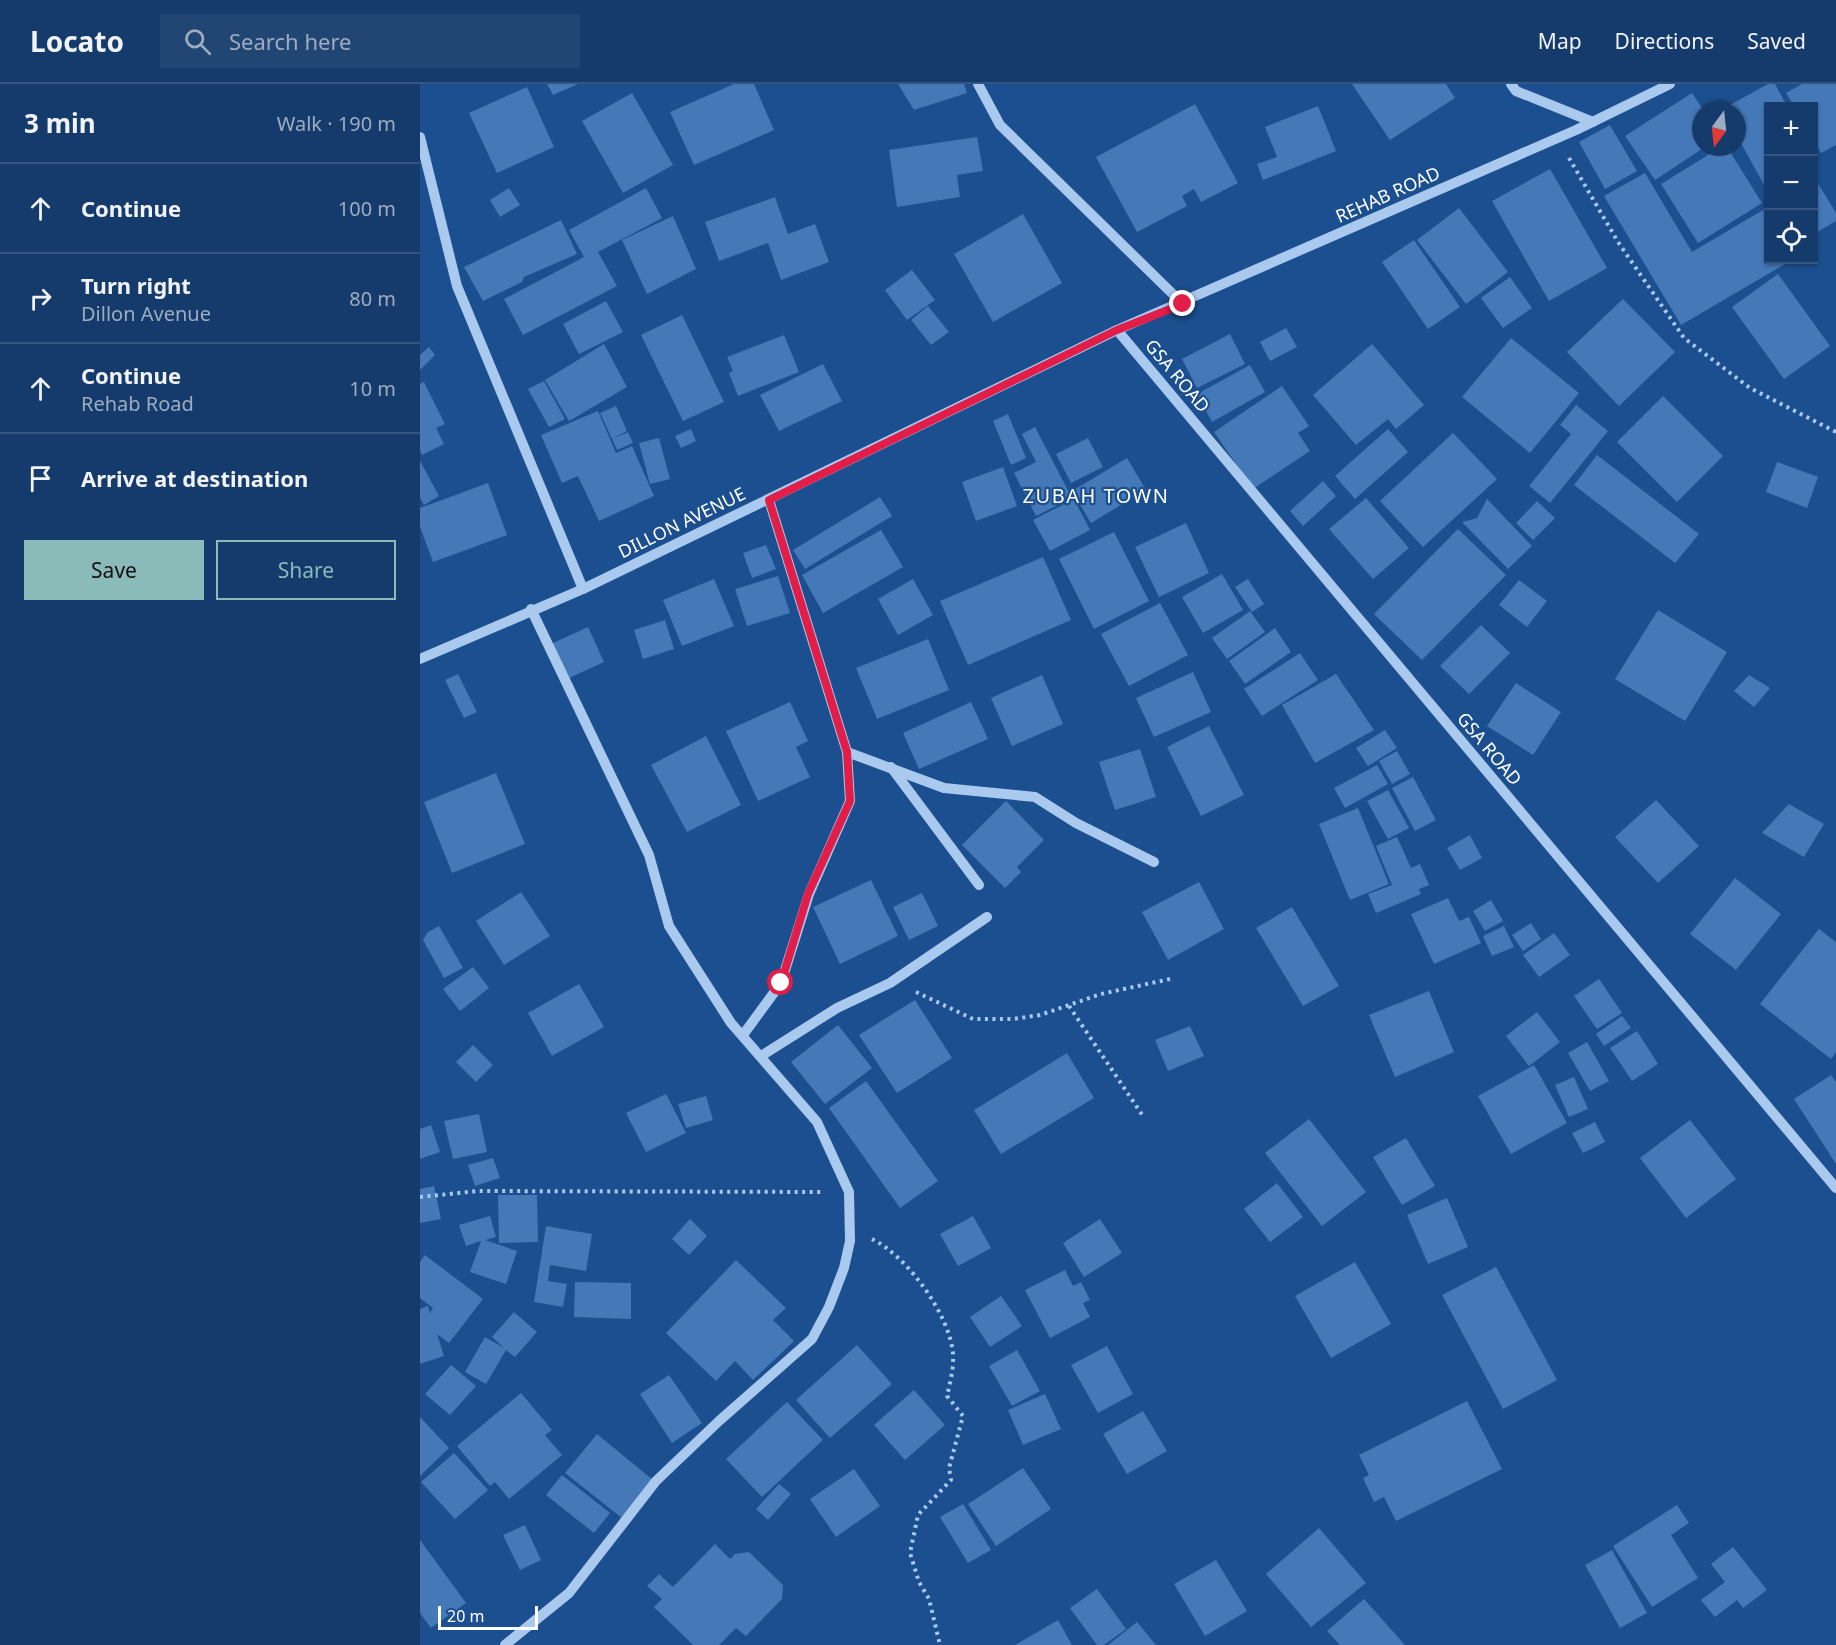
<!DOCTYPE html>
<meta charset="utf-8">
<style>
body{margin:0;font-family:"Noto Sans",sans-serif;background:#214673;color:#f1f3f6}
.controls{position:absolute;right:18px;top:18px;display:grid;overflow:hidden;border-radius:0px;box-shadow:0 2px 4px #0004}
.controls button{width:54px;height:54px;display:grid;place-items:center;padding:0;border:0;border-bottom:2px solid #33557e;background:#143b6b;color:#f1f3f6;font:30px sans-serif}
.compass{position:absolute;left:1272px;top:18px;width:54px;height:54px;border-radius:50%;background:#143b6b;box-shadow:0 2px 4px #0004;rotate:195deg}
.scale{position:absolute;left:18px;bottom:15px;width:100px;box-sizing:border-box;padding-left:6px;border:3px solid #fff;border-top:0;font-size:16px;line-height:21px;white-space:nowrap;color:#fff;-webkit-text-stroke:4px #1b4f8f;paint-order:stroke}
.stop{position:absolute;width:18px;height:18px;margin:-14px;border:4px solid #e11d48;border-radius:50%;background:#fff}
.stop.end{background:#e11d48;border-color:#fff;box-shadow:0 2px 6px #0008}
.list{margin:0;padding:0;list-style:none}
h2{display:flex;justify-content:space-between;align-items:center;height:78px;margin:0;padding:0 24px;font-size:26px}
h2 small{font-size:20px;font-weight:400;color:#9dadc1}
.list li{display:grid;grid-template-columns:39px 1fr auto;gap:18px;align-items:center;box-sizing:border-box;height:90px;padding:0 24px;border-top:2px solid #33557e}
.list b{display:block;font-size:22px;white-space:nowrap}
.list p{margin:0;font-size:20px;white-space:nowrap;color:#9dadc1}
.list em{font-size:20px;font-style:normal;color:#9dadc1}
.actions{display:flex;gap:12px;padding:18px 24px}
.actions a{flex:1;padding:14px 0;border:2px solid #8bbbb9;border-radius:0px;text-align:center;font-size:21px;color:#8bbbb9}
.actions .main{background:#8bbbb9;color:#111}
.icon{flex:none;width:33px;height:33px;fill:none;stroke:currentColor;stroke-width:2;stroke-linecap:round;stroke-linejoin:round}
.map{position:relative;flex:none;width:1416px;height:1561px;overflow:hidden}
header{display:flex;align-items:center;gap:36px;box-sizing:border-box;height:84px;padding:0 30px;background:#143b6b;border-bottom:2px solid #33557e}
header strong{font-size:28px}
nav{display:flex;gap:33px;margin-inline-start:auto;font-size:21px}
.search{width:420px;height:54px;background:#214673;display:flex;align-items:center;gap:15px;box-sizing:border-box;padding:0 21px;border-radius:0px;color:#9dadc1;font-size:22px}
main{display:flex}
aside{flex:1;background:#143b6b}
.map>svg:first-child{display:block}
</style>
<header>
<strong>Locato</strong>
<div class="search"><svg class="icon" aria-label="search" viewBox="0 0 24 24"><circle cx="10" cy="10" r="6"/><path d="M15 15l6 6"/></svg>Search here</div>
<nav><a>Map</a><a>Directions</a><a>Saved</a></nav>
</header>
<main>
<aside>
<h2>3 min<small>Walk · 190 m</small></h2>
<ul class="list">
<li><svg class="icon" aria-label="ahead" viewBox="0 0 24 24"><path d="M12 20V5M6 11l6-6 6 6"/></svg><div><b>Continue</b></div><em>100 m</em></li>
<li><svg class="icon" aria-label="right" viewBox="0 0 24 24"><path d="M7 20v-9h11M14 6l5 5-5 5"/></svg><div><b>Turn right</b><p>Dillon Avenue</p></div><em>80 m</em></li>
<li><svg class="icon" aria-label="ahead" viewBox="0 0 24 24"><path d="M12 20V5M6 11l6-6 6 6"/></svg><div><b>Continue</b><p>Rehab Road</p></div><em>10 m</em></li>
<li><svg class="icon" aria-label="arrive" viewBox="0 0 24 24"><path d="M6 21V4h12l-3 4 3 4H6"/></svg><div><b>Arrive at destination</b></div></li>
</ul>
<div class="actions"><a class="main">Save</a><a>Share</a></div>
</aside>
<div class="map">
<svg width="1416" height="1561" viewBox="0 0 1416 1561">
<rect width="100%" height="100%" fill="#1b4f8f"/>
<!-- building -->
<g fill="#4478b7">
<polygon points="127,0 158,0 133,11"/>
<polygon points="314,0 334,0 354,46 274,81 250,28"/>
<polygon points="478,0 544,0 547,9 494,26"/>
<polygon points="932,0 1026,0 1035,14 970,56"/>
<polygon points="1348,0 1355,0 1367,22 1348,22 1348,108 1317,52 1317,27 1299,27"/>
<polygon points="1382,0 1416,0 1416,61 1401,69 1394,57 1394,22 1374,22 1366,9"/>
<polygon points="107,3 134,63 77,89 49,29"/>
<polygon points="212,9 253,81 203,109 162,37"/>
<polygon points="1272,9 1284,27 1281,27 1281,63 1285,63 1235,96 1205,52"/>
<polygon points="775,20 818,99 781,118 774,105 762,112 767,122 717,148 676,73"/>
<polygon points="898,22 916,67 843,96 837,80 857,73 845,43"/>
<polygon points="1190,41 1217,87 1185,105 1159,58"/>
<polygon points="557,53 563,87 537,91 540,113 477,123 469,66"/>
<polygon points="1301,63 1307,63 1342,119 1278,159 1241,100"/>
<polygon points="1130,85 1187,184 1129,217 1072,117"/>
<polygon points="1225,89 1272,168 1348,123 1348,176 1372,176 1261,241 1184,112"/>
<polygon points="1394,93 1416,129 1416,137 1394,150"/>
<polygon points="89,104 100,121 80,133 70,116"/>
<polygon points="226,104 242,134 178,168 197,202 103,251 84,215 164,173 149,146"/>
<polygon points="355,113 368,150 395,140 409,178 361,196 348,159 299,177 285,138"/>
<polygon points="1039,124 1088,188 1046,220 997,156"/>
<polygon points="603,130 642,199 573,238 534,170"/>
<polygon points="253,132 276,185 227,210 202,156"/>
<polygon points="141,136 157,170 104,193 102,198 63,217 44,183"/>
<polygon points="994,156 1040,223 1008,245 962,178"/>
<polygon points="492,186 515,216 487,236 465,206"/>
<polygon points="1358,190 1410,262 1364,295 1312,223"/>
<polygon points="1090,193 1112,224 1083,244 1061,214"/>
<polygon points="1203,215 1255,268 1199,322 1147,268"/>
<polygon points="186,217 203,248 159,270 143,240"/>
<polygon points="508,222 529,248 511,261 491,236"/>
<polygon points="262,231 304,318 263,337 221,251"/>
<polygon points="866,244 877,263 850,277 840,258"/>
<polygon points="810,250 825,280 777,304 762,275"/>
<polygon points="364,251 379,288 318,312 309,289 313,287 307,273"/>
<polygon points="1091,254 1159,309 1110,369 1042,313"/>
<polygon points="184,260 207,303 149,337 125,296"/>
<polygon points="952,260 1004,321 976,345 968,335 936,361 893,311"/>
<polygon points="9,263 15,271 0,286 0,271"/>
<polygon points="403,280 422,317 359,347 340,311"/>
<polygon points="830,281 845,308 792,338 777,310"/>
<polygon points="124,297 145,335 129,343 108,305"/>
<polygon points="4,298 25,340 16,344 24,360 2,371 0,366 0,300"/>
<polygon points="862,302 889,342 878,349 890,367 833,405 794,348"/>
<polygon points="1243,312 1303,372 1257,418 1197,358"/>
<polygon points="1156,321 1188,347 1130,419 1109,402 1151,350 1140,341"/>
<polygon points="196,322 207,347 192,355 180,329"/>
<polygon points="178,327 196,369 212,362 234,412 179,437 158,392 142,399 121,351"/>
<polygon points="588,330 606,374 591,381 573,337"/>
<polygon points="615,343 652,414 616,432 594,389 616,378 602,350"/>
<polygon points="271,345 276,357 261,364 255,352"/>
<polygon points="968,345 988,368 935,415 915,392"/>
<polygon points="208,348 213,359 197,366 192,355"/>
<polygon points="1033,349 1077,395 1003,463 960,417"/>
<polygon points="239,354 250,395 230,400 219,359"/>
<polygon points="668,354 683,383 651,399 636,370"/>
<polygon points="1177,371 1279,450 1255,479 1154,401"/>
<polygon points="707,374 726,406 671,439 652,407"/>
<polygon points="0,377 19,412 4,421 0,414"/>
<polygon points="1357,378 1398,393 1387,424 1346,408"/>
<polygon points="583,383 597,422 556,437 542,398"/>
<polygon points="903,397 916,412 883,442 870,427"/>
<polygon points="68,399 87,451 13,478 0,443 0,424"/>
<polygon points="460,413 472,432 385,485 373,466"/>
<polygon points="946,414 989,464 953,495 909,445"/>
<polygon points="654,415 670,446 630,467 613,436"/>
<polygon points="1067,415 1112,462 1088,485 1042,438 1057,434"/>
<polygon points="1117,417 1135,434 1113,456 1096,439"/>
<polygon points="766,439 789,489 739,513 715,463"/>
<polygon points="1038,445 1086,491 1002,576 954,530"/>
<polygon points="461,446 483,483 403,529 382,491"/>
<polygon points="694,448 729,517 674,545 639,475"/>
<polygon points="346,461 356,485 332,494 323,469"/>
<polygon points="623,473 651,536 548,581 520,517"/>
<polygon points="802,490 823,526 783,549 762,513"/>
<polygon points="358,492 370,529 327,542 315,505"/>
<polygon points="294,495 314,542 262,562 243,516"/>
<polygon points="493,495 513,531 478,551 458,515"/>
<polygon points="828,495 844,520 832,528 815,503"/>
<polygon points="1099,496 1127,517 1107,543 1079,521"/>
<polygon points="740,519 768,571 709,602 681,550"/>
<polygon points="1238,526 1307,568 1265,637 1195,595"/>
<polygon points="830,527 845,548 807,575 792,554"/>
<polygon points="245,536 254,565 223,575 214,546"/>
<polygon points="1061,541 1090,569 1049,610 1020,582"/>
<polygon points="168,543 184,578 147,595 131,560"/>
<polygon points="855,544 871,568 825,600 809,577"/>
<polygon points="508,555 529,606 457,635 436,584"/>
<polygon points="880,569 898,596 842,632 824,605"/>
<polygon points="773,588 791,628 734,653 716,614"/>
<polygon points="38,590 57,628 44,634 25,596"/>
<polygon points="916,590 954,646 895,679 862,621"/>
<polygon points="622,591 643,640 592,662 571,614"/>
<polygon points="1329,591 1350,604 1334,623 1314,607"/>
<polygon points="1096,599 1141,628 1113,671 1067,642"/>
<polygon points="370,618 388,657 376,663 390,693 338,717 306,647"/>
<polygon points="551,618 568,655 499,685 483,649"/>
<polygon points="789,642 824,711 781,732 747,663"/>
<polygon points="965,646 977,664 948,682 936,664"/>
<polygon points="286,652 321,721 267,748 231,681"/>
<polygon points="720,665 736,713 695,726 679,678"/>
<polygon points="977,667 990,690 972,700 959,677"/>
<polygon points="957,681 968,700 925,724 914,704"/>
<polygon points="76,689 105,760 32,789 4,718"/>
<polygon points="993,693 1016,736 995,747 972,704"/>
<polygon points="968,706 989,744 968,755 947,717"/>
<polygon points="1236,716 1279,762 1238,799 1195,753"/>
<polygon points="586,717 624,756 597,783 601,788 585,804 542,761"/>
<polygon points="1369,720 1404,740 1384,773 1342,749"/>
<polygon points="938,724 969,800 930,816 899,740"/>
<polygon points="1050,751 1062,774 1040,786 1027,764"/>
<polygon points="977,753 991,784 1000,780 1009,801 999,805 1001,810 956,829 948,810 972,801 956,762"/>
<polygon points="1315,794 1361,830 1316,886 1270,850"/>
<polygon points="451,796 478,852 420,880 393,823"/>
<polygon points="779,798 804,845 748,876 722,828"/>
<polygon points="101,808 130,852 84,881 56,837"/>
<polygon points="502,809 518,842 489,856 473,823"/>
<polygon points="1028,814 1039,837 1049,833 1061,859 1014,880 991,830"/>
<polygon points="1071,816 1083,837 1065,847 1053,827"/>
<polygon points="872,823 919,902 883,922 836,844"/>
<polygon points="1111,839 1121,855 1103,867 1092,851"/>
<polygon points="19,842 43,884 24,894 3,856 8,848"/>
<polygon points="1084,842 1094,863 1072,872 1063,852"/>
<polygon points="1399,845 1416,858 1416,968 1411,975 1340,920"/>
<polygon points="1134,849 1150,871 1119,893 1103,871"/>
<polygon points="53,883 69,904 40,927 23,905"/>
<polygon points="1179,895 1202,929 1177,945 1154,912"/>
<polygon points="159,900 184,943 132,972 108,929"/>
<polygon points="1009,907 1034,968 975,993 949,931"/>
<polygon points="495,916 532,974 477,1009 439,951"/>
<polygon points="1117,928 1140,958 1109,982 1086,952"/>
<polygon points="1202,932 1211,944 1184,962 1176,950"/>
<polygon points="418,941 452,984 405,1020 371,978"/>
<polygon points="770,942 784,972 748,987 735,956"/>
<polygon points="1217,947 1238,980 1212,997 1190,964"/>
<polygon points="1167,958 1189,997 1170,1007 1148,969"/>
<polygon points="53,961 73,981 56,998 36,978"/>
<polygon points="647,969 674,1014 581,1070 554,1026"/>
<polygon points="1114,981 1147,1039 1091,1070 1058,1012"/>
<polygon points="1411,991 1416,998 1416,1080 1374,1015"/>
<polygon points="1154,993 1168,1025 1149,1033 1135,1001"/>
<polygon points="446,997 518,1097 480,1124 409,1024"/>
<polygon points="246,1010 266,1049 226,1068 206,1029"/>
<polygon points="286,1012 293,1036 266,1044 258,1020"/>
<polygon points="59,1030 67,1068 33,1075 24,1037"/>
<polygon points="889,1035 946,1108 902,1142 845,1069"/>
<polygon points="1270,1036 1316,1095 1266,1134 1220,1074"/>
<polygon points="1175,1038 1185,1058 1163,1069 1152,1049"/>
<polygon points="11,1041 20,1068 0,1075 0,1045"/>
<polygon points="986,1054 1015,1102 982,1121 953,1073"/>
<polygon points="73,1074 80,1094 55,1102 48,1081"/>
<polygon points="857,1099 883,1133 850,1158 824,1125"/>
<polygon points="14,1102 21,1135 0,1139 0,1105"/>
<polygon points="78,1111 117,1111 118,1158 79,1159"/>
<polygon points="1027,1114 1048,1163 1008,1180 987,1131"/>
<polygon points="70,1132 76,1153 65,1156 97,1167 86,1200 50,1188 61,1157 46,1162 39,1141"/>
<polygon points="553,1132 571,1164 538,1182 520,1150"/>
<polygon points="270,1135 287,1152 269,1171 252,1155"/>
<polygon points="680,1135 702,1169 664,1193 643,1159"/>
<polygon points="126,1142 172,1150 166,1187 130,1181 128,1197 147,1200 143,1223 114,1218"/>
<polygon points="5,1171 63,1215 29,1259 17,1250 24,1272 0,1280 0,1225 8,1222 10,1229 13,1224 0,1214 0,1178"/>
<polygon points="316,1176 366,1224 353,1236 374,1257 333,1296 315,1277 296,1297 246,1249"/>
<polygon points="935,1178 971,1240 911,1274 875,1212"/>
<polygon points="1076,1183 1137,1296 1083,1325 1022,1211"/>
<polygon points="645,1186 653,1202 661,1198 670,1216 663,1219 670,1233 630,1254 605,1206"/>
<polygon points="155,1198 211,1199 211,1235 154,1233"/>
<polygon points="581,1212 602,1242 570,1263 550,1233"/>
<polygon points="94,1228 117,1248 95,1273 86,1266 66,1300 45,1288 65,1253 84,1264 72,1253"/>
<polygon points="437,1261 472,1300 410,1354 376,1316"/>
<polygon points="687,1262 713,1310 678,1329 651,1281"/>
<polygon points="597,1266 620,1307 592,1322 569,1282"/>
<polygon points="31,1281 56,1302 30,1331 5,1310"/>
<polygon points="249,1291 282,1339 252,1359 220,1310"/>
<polygon points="494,1306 525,1341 485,1376 454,1341"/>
<polygon points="101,1309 132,1346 125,1351 142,1371 89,1415 75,1398 70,1402 37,1362"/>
<polygon points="625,1310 641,1345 603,1361 588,1326"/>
<polygon points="1047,1317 1082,1385 976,1437 964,1413 954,1418 943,1394 949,1391 939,1371"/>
<polygon points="367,1318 403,1356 342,1413 306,1375"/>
<polygon points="723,1327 747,1367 707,1390 683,1350"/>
<polygon points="0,1333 29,1364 0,1392"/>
<polygon points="177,1350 233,1396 202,1434 145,1389"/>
<polygon points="34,1369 68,1406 35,1435 1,1398"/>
<polygon points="603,1384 631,1425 576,1462 548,1420"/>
<polygon points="434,1385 460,1422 416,1453 390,1415"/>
<polygon points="142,1391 190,1429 174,1449 126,1411"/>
<polygon points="359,1400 371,1410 348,1436 336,1425"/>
<polygon points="543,1420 571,1466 548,1479 520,1433"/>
<polygon points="1257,1421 1269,1439 1251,1451 1278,1494 1232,1523 1193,1462"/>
<polygon points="105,1441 121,1476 100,1486 83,1451"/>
<polygon points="899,1444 946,1499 891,1543 846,1490"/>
<polygon points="0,1456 46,1519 11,1544 0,1529"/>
<polygon points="295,1460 310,1475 315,1470 329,1468 363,1501 362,1515 326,1552 316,1544 299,1561 273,1561 234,1523 242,1515 227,1502 239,1490 253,1503"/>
<polygon points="1313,1463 1347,1506 1323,1524 1317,1516 1295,1533 1281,1516 1305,1498 1291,1480"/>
<polygon points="1192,1466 1227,1529 1200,1544 1165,1481"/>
<polygon points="796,1476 827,1527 785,1552 754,1500"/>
<polygon points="677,1505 706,1545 684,1561 677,1561 650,1524"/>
<polygon points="944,1515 985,1561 920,1561 907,1547"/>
<polygon points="638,1536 652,1561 595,1561"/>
<polygon points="717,1538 736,1561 688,1561"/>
</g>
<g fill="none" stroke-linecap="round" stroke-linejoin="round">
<!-- path -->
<g stroke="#a9c9ee" stroke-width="4" stroke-dasharray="3 4.5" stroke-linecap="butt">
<polyline points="1149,74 1198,158 1264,254 1330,304 1416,348"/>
<polyline points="496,908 553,935 593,935 620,931 681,910 750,895"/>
<polyline points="649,922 723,1032"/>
<polyline points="0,1113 58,1107 403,1108"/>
<path d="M452 1155C487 1172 530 1231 533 1270 534 1284 530 1299 527 1312L543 1332 529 1384 531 1396 498 1431 490 1469 499 1498 509 1515 520 1561"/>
</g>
<!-- minor -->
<g stroke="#a9c9ee" stroke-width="10">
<polyline points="558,0 580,41 763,220"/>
<polyline points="1091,0 1096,7 1173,38"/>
<polyline points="0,53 37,202 163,505"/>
<polyline points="697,246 1416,1104"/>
<polyline points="0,575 163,505 697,246 1156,46 1250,0"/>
<polyline points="427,668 524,704 615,713 656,739 734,778"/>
<polyline points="471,683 559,801"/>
<polyline points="323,951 361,899 389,810 430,717 427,668 349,416"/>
<polyline points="341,972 417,924 470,899 567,833"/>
<polyline points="85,1561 149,1509 236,1397 299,1337 392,1255 409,1223 424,1184 430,1157 429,1108 397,1038 311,939 249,842 229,771 111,525"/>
</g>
</g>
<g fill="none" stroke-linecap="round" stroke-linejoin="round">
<!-- route -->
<polyline stroke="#e11d48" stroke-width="8" points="361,899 388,810 430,717 427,668 349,416 697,246 763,220"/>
</g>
<g text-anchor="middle" stroke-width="4.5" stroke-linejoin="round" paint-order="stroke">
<!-- street labels -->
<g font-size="18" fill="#fff" stroke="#1b4f8f">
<text transform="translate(968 111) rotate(-24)" y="6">REHAB ROAD</text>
<text transform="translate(757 292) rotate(50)" y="6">GSA ROAD</text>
<text transform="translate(262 439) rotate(-26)" y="6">DILLON AVENUE</text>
<text transform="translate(1069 665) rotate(50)" y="6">GSA ROAD</text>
</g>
<!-- neighbourhood labels -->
<g font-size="20" letter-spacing="1.5" fill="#fff" stroke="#1b4f8f">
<text x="676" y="419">ZUBAH TOWN</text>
</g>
</g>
</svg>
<div class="controls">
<button>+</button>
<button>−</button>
<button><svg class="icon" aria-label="locate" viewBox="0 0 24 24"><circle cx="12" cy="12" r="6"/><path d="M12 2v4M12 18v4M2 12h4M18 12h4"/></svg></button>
</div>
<svg class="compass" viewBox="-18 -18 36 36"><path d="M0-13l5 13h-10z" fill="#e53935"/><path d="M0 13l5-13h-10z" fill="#9dadc1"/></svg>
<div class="scale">20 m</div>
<div class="stop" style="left:361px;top:899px"></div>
<div class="stop end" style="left:763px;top:220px"></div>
</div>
</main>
